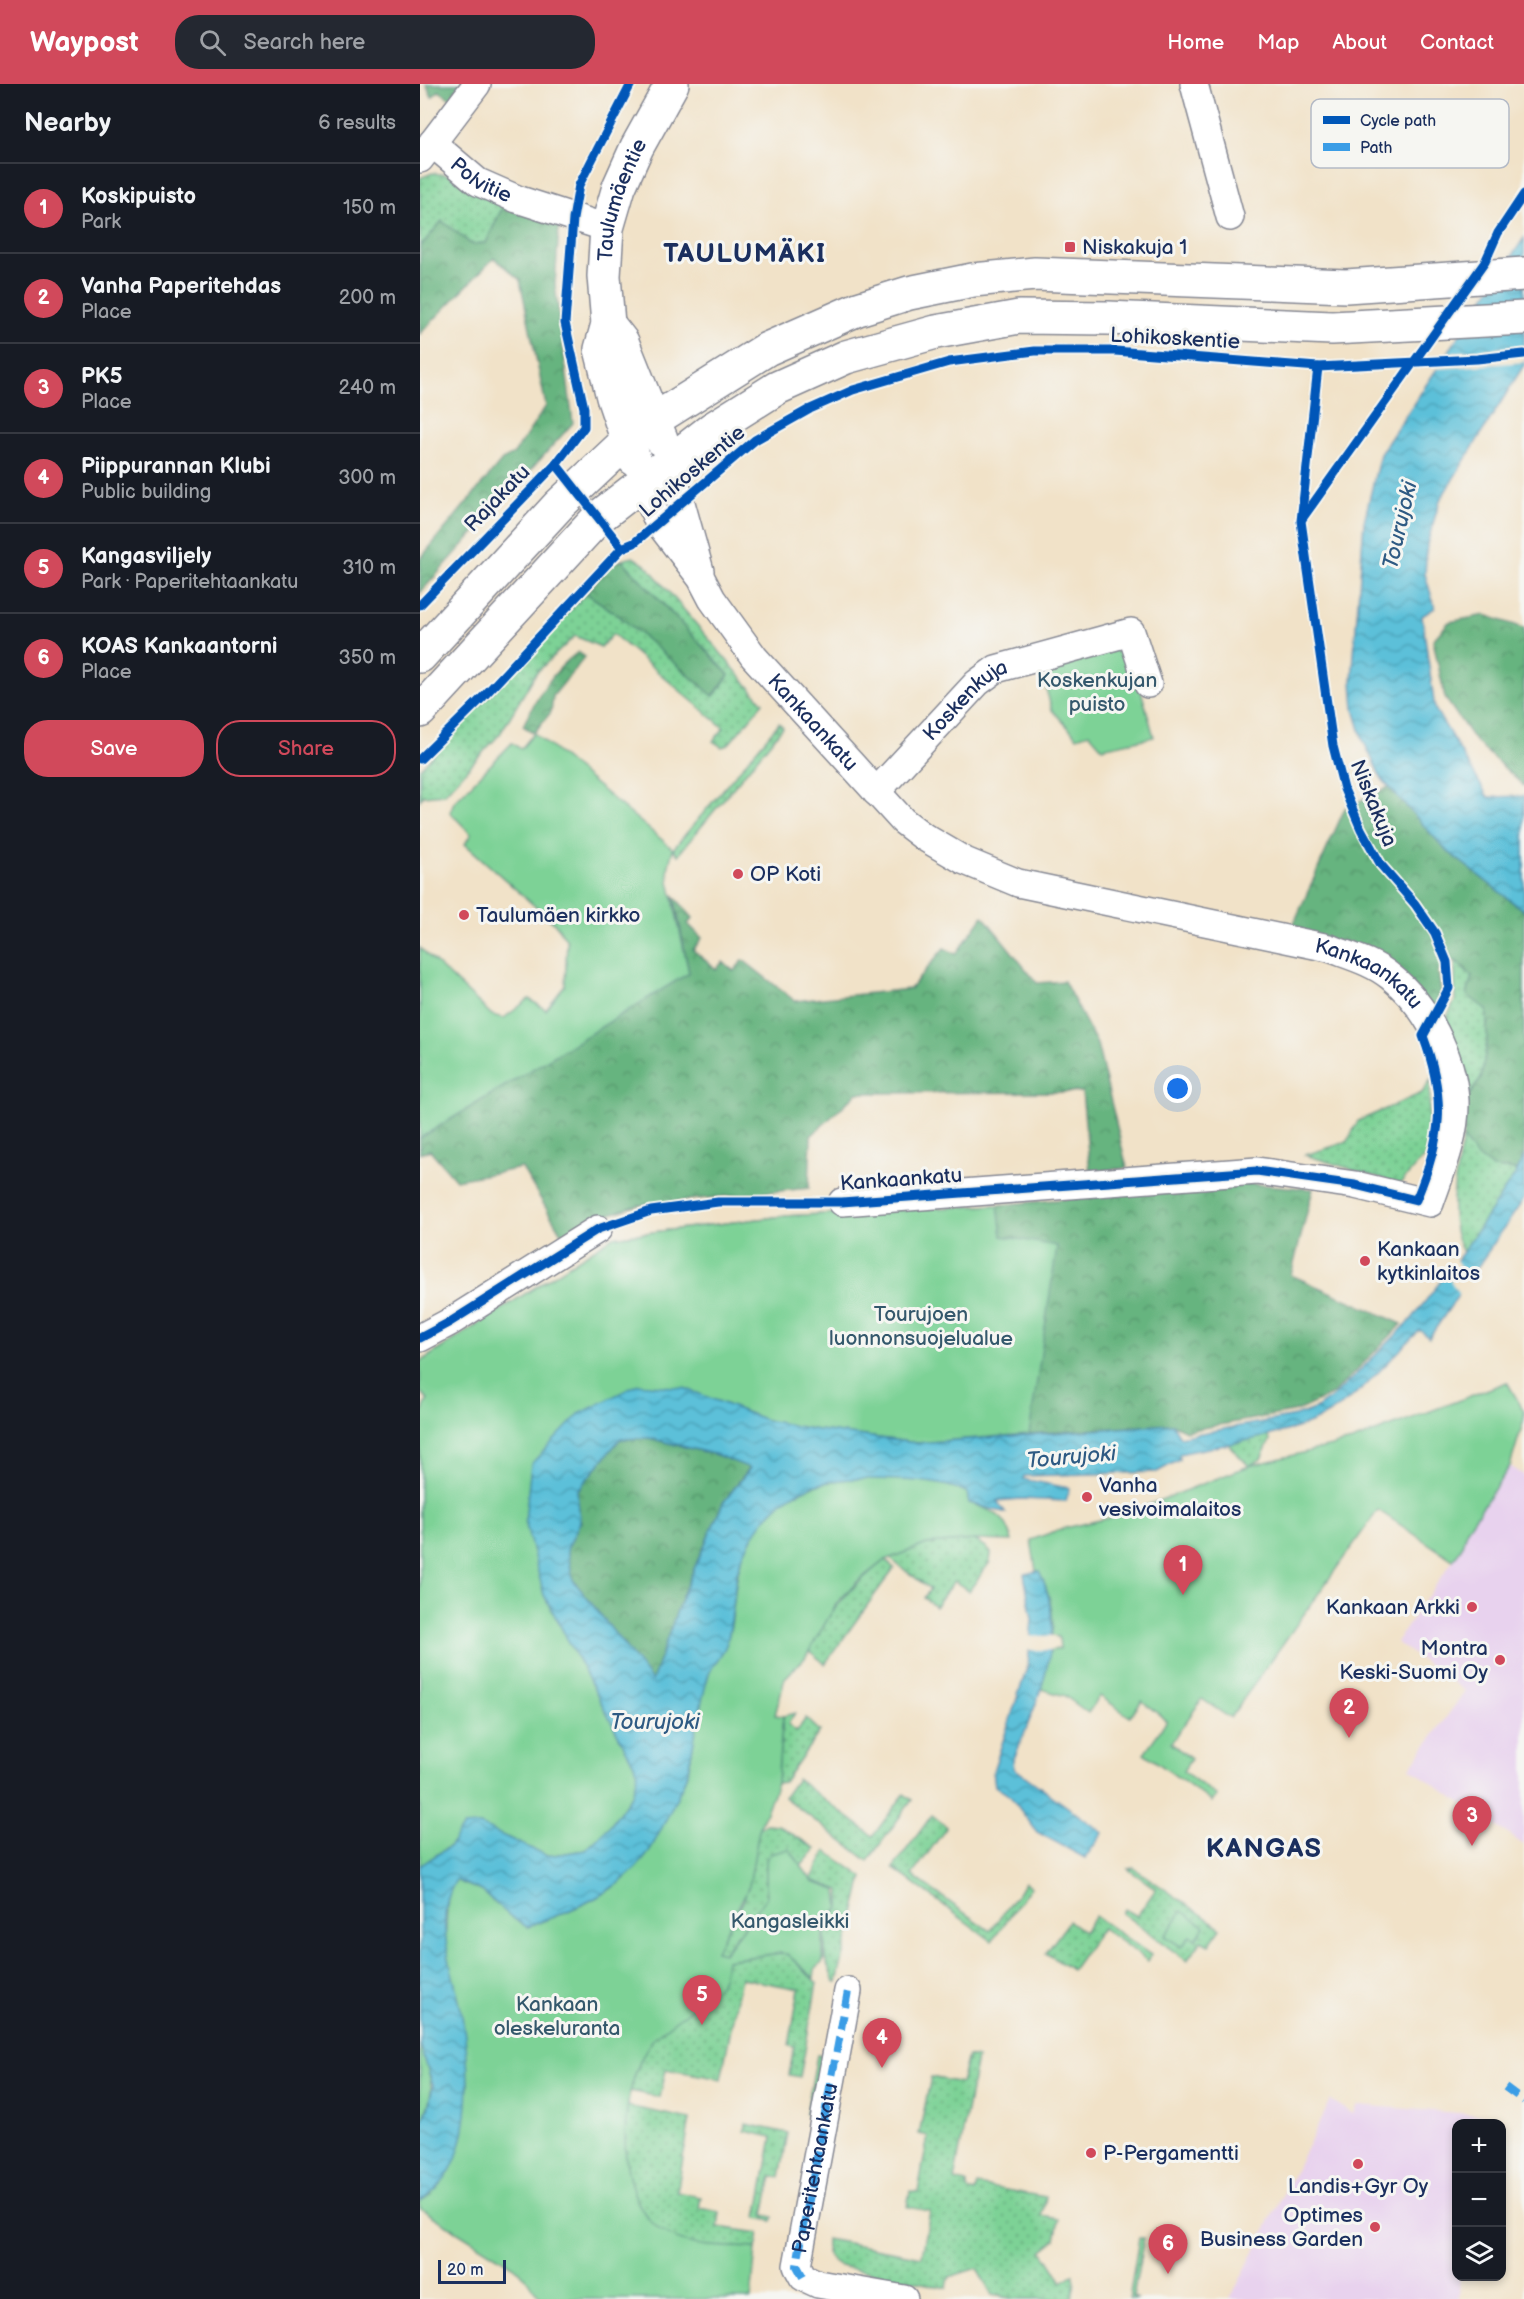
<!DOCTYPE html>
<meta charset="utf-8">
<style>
body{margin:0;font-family:"Balsamiq Sans",sans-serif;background:#242831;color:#f1f3f6}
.controls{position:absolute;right:18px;bottom:18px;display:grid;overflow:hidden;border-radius:12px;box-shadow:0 3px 9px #0003}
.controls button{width:54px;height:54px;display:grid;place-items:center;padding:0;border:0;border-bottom:2px solid #363941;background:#171b24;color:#f1f3f6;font:30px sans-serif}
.scale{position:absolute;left:18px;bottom:15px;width:68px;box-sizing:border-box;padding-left:6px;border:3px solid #1b2f5e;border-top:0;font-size:16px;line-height:21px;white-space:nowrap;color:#1b2f5e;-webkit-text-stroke:4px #f6f6f2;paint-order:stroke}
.you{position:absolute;left:758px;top:1005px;width:21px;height:21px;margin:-15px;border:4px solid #fff;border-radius:50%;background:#1a73e8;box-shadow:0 0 0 9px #1a73e833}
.badge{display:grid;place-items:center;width:39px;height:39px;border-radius:50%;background:#d1495b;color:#fff;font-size:20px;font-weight:700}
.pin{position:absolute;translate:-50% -50px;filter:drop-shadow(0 2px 3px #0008)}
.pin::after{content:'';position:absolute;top:32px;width:21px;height:18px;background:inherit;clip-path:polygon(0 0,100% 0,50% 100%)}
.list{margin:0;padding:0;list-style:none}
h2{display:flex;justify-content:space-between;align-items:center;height:78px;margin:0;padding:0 24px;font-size:26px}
h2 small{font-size:20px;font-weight:400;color:#9ea1a6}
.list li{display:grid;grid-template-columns:39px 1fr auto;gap:18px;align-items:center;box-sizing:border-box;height:90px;padding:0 24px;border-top:2px solid #363941}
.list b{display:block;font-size:22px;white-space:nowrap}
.list p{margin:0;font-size:20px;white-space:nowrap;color:#9ea1a6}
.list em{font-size:20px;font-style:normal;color:#9ea1a6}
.actions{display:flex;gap:12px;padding:18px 24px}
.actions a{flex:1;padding:14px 0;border:2px solid #d1495b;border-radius:24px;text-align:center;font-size:21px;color:#d1495b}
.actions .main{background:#d1495b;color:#fff}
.icon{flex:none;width:33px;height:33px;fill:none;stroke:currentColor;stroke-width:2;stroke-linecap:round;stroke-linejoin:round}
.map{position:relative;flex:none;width:1104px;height:2215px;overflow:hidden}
header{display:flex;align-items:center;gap:36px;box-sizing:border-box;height:84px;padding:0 30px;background:#d1495b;color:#fff}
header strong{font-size:28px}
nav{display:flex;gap:33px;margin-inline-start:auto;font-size:21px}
.search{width:420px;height:54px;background:#242831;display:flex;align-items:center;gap:15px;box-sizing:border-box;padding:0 21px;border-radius:24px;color:#9ea1a6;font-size:22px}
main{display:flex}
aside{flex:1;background:#171b24}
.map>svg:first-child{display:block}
</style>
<header>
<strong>Waypost</strong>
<div class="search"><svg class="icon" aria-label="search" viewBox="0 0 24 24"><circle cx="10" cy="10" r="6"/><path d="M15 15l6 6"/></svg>Search here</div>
<nav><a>Home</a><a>Map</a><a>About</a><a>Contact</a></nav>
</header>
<main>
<aside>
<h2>Nearby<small>6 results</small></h2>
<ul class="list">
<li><span class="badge">1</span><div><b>Koskipuisto</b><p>Park</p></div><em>150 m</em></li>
<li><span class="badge">2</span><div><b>Vanha Paperitehdas</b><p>Place</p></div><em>200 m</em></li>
<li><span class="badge">3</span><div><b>PK5</b><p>Place</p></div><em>240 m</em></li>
<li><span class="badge">4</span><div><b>Piippurannan Klubi</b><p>Public building</p></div><em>300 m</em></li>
<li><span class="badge">5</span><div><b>Kangasviljely</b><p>Park · Paperitehtaankatu</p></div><em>310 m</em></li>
<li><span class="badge">6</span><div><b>KOAS Kankaantorni</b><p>Place</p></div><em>350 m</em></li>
</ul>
<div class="actions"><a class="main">Save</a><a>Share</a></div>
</aside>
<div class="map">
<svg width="1104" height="2215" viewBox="0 0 1104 2215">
<defs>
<pattern id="grass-dots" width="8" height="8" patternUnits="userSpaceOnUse" patternTransform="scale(1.5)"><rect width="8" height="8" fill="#7dd296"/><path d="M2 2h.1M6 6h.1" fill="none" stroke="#66ab7e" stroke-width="1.8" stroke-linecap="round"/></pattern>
<pattern id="forest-crowns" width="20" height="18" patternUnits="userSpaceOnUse" patternTransform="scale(1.5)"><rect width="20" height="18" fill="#66b47f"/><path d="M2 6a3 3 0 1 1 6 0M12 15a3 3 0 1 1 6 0" fill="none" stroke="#53936b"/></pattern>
<pattern id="water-waves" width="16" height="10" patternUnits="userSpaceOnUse" patternTransform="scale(1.5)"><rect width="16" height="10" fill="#5bc0d9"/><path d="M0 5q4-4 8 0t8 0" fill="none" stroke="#4a9cb3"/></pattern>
</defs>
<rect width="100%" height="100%" fill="#f6f6f2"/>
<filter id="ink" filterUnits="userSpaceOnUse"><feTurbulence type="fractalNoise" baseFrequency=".0167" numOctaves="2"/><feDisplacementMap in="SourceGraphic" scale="12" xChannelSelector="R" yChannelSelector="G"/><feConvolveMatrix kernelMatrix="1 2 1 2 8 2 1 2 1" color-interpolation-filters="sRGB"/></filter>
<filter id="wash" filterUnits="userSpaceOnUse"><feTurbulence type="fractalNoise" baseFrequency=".008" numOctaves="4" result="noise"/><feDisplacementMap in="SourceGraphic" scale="24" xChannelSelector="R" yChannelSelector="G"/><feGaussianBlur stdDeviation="1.35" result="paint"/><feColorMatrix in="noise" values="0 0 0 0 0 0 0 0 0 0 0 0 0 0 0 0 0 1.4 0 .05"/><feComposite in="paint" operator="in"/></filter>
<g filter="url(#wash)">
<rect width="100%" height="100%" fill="#f1e2c8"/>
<!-- built -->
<g fill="#e8d2ee">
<polygon points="1090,1382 1104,1391 1104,1761 990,1684 1045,1607 976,1558 1041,1465 1046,1447"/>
<polygon points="911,2016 933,2030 938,2021 1076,2032 1077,2039 1036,2040 1036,2192 1040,2193 1039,2215 810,2215"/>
</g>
<!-- grass -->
<g fill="url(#grass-dots)" stroke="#4c807a" stroke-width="1.5">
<polygon points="12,89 29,91 58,111 84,120 66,159 51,160 22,137 0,163 0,94"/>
<polygon points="213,473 227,482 343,619 308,661 302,663 293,657 304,644 193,550 181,563 155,552 116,589 80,650 24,710 3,712 0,716 0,685 166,509 197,530 294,612 309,591 202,476"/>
<polygon points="359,639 363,643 258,771 253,765"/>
<polygon points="1035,876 1052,892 1048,911 1067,926 1067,958 1061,995 1046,1015 1034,961 1025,937 1035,917"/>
<polygon points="1011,995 1006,1071 980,1100 885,1071 927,1058 938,1037 1002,1009"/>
<path d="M1043 1054 1073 1084 1098 1086 1043 1168C1024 1136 1036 1089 1043 1054Z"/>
<polygon points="848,1350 850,1356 841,1375 829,1382 807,1359"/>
<polygon points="554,1456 565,1462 571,1469 570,1478 549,1507 534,1497 515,1523 504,1514 510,1505 469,1474 507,1460"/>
<path d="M465 1476 474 1484 405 1580 388 1566C408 1529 431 1502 465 1476Z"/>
<polygon points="375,1629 368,1640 377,1647 386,1634 400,1647 364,1698 357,1699 363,1632"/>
<polygon points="377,1695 453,1752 484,1710 492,1716 448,1777 364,1713"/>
<polygon points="512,1731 527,1743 492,1791 570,1847 605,1799 611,1803 572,1857 473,1784"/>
<polygon points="346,1740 358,1741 396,1765 381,1782 369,1765 346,1814 303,1869 295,1867 324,1816 339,1746"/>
<polygon points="406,1767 443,1793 417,1898 414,1898 405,1874 405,1838 420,1824 420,1806 391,1796"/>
<polygon points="714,1784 801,1844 789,1861 781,1857 767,1877 702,1829 705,1825 717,1832 736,1805 708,1785"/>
<polygon points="675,1832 731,1871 728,1877 682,1844 652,1886 626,1869 649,1837 664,1848"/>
<polygon points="360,1869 369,1872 397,1899 380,1993 369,1991 374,1963 369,1962 379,1905 321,1894 301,1995 246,1985 240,2013 210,2007 207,2022 270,2035 257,2108 281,2113 279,2124 300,2128 298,2143 339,2149 334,2176 213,2153 200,2114 204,1979 305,1876"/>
<polygon points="397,1971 404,1972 393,2031 386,2030"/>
<path d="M548 1972 557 1974 534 2096 547 2099V2106L555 2108 557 2101 626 2113 622 2132 639 2135 635 2156 622 2167 642 2198 653 2190 655 2197 652 2215H595L572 2211 557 2184 529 2193 527 2204 420 2182C408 2177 405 2168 406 2155L502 2173 510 2127 487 2123 490 2107 498 2108 508 2052 499 2050 511 1993 541 1999Z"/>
<polygon points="326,2040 368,2049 360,2093 352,2092 344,2131 353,2133 352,2137 337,2134 352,2053 325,2047"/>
<polygon points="719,2154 724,2154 713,2213 718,2215 709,2215"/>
</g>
<!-- forest -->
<g fill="url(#forest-crowns)" stroke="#40726e" stroke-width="1.5">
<polygon points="6,0 42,0 31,15 19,7 12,13"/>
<polygon points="84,120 139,143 135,201 153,339 0,509 0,475 82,376 94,370 126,322 100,196 74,174 0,250 0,163 22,137 51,160 66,159"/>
<polygon points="202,476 309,591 293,612 197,530 166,509 192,479"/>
<polygon points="1065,531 1104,544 1104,702 1055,657 1025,614 1013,556 1029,538"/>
<path d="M158 568 165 573 133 612 131 628 114 649 103 642C116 614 132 587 158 568Z"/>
<polygon points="969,703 1025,765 1104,827 1104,1071 1098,1086 1073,1084 1055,1071 1043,1054 1046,1015 1061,995 1067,958 1067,926 1047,911 1052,892 1035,876 1018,888 1021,907 1016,925 871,846 925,724"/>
<polygon points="254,812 273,834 268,840 282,854 273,866 296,885 303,878 314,887 323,876 375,917 490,905 524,864 536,870 563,832 617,899 644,897 677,960 707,1084 670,1088 662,1008 437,1009 391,1052 389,1104 219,1121 184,1132 144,1154 102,1084 36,1096 10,1066 0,1070 0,1054 269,889"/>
<polygon points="820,1099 893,1105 871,1191 982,1240 913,1310 877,1327 766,1347 752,1340 493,1358 0,1333 8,1315 0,1308 0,1278 193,1153 364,1132 578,1121"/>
<polygon points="229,1354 297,1371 330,1383 303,1419 263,1510 232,1598 153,1496 147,1465 160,1438 157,1407 200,1355"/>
</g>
<!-- park -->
<g fill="#7dd296" stroke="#4c807a" stroke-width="1.5">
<polygon points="691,561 712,574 734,653 682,664 669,649 657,653 632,626 619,580"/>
<polygon points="114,649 253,765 248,785 249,797 269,889 0,1054 0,864 72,931 84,934 109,915 126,926 145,901 147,857 137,842 45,760 51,750 30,728 34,718 92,659 101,665"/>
<polygon points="578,1121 582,1152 637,1162 609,1350 497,1359 391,1345 346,1336 264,1304 159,1330 124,1511 218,1688 212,1711 191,1741 166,1766 127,1772 60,1741 0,1782 0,1333 8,1315 0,1308 0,1278 193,1153 364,1132"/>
<path d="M1087 1298 1104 1327V1336L1090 1382 1046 1447 1041 1465 1033 1476 958 1426 810 1634 782 1615 751 1659 771 1675 763 1687 797 1712 792 1718 724 1669 747 1637 722 1617 710 1633 680 1612 668 1629 645 1612 621 1605 630 1566 640 1565 639 1553 632 1552C635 1530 629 1507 619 1487H616L611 1456 641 1445 702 1431 829 1382 932 1357Z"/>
<path d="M437 1394C473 1395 514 1394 547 1408L549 1419C571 1426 588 1431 592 1457L554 1456 507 1460 465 1476 438 1497 417 1519 385 1574 365 1594 355 1631 363 1632 357 1699 339 1746 329 1802 296 1867 304 1869 346 1814V1776L350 1770 369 1765 393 1798 417 1806 419 1824 403 1837V1878L395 1886 394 1894 369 1872 360 1869 306 1876C305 1882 305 1889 303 1894 294 1915 245 1939 231 1958 199 2002 191 2108 239 2145 267 2167 303 2161 336 2164L331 2215H121L100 2187 0 2124V2117L11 2111 48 2002 41 1927 25 1862 28 1807 35 1796 62 1807 91 1833 107 1843C152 1826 195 1812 226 1772 234 1761 264 1700 268 1687 276 1655 276 1620 289 1589 293 1580 301 1572 305 1562 316 1536 312 1504 321 1477 341 1420 379 1399 437 1394Z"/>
<polygon points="762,1827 785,1843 776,1855 770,1852 762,1863 745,1852"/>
<path d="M0 1960C12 1997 17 2006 0 2043Z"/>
</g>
<!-- water -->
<g fill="url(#water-waves)" stroke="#3b789c" stroke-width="1.5" fill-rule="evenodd">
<polygon points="1104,154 1104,281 1020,416 1007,460 1005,490 1015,524 1002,532 1015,625 1068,713 1104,712 1104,827 1025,765 961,694 943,656 934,625 932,597 944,438 960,370"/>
<path d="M1104 1071V1115L1009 1254 1000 1246C973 1272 934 1318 901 1334 866 1352 800 1361 759 1370V1376L737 1388 604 1392 603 1395 649 1404 646 1417 600 1415 577 1417 586 1429 549 1419 547 1408C519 1396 483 1396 453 1395 387 1392 347 1415 321 1476 311 1502 315 1534 306 1561 302 1572 291 1581 288 1593 279 1623 275 1655 268 1686 265 1699 234 1761 226 1772 196 1811 151 1826 107 1843L91 1833 62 1807 36 1796C12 1833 33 1887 41 1926 51 1981 58 2087 0 2117V2043L8 2025 13 2001 0 1960V1782L30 1762 43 1742 60 1741 127 1772 166 1766 191 1741 212 1711 218 1688 124 1511 105 1437 111 1380 159 1330 218 1300 264 1304 346 1336 391 1345 497 1359 752 1340 760 1353 875 1332 897 1324 915 1311 991 1236 1043 1168 1098 1086ZM229 1354 297 1371 330 1384 303 1419 263 1510 232 1597 153 1496 147 1465 160 1438 157 1407 200 1355Z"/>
<path d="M619 1487C651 1550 617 1617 593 1677L594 1684 683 1749 665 1774 617 1748 590 1712 575 1702 573 1687 608 1581 612 1535 604 1490Z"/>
</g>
<!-- pier -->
<g fill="#f1e2c8">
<polygon points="1104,262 1104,278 1013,285 1024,269"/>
<polygon points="1035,1174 1050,1198 1040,1212 1025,1188"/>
<polygon points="607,1552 635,1552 633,1566 606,1566"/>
</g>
</g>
<g filter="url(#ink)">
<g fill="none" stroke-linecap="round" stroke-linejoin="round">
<!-- street casing -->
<g stroke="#868893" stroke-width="30">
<g id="street">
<polyline points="774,0 810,133"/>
<path id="s1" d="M12 59 58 98 97 115 187 144"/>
<polyline points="0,75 57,0"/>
<polyline points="249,376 280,487"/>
<path id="s2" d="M222 397 238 438 281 494 292 515 334 573 483 737 504 753 545 777 598 799 909 864C930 872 953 878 971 893 1006 921 1033 972 1035 1017 1036 1053 1021 1087 1010 1119L935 1101 837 1087 422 1118"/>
<path id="s3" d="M456 708 557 599 576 585 711 548 728 600"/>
<polyline points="0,1254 30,1238 178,1145"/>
<polyline points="428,1907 377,2182 383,2193 398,2200 484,2215"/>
</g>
</g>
<!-- secondary casing -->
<g stroke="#868893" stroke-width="36">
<g id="secondary">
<polyline points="188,240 202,258 241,355"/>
<path id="s4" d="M214 375 193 313 181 265 188 240 184 192 187 144 199 103 217 63 252 0"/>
<polyline points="0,572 139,421 207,357 234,336 347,265 438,225 489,209 553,196 615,190 926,202 1104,190"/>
<polyline points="0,627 179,433 292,345 357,304 426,273 516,248 599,233 688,234 912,244 1104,234"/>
</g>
</g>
<!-- street -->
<use href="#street" stroke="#fff" stroke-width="27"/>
<!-- secondary -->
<use href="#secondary" stroke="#fff" stroke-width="33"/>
<!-- quiet -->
<g stroke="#3b9de6" stroke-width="8" stroke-dasharray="15 8" stroke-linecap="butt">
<polyline points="1085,2003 1104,2017"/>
<path id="s5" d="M383 2193 377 2182 379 2169 428 1907"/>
</g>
<!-- cycleway casing -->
<g stroke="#f6f6f2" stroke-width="13">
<g id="cycleway">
<polyline points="136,380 202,464"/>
<polyline points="882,435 1065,178 1078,149 1104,110"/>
<polyline points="0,521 136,380 164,343 164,324 145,239 153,135 159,101 211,0"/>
<polyline points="0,675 63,613 202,464 214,459 335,356 390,325 433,306 529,278 615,267 695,267 898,283 1057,275 1104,270"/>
<path d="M0 1254 30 1238 178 1145 231 1127 298 1118H422L837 1087 935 1101 996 1116C1022 1054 1027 1016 1003 952L1029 904 1027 878 1015 849 995 820 961 781 941 745 924 705 913 662 881 437 898 283"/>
</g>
</g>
<!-- cycleway -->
<use href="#cycleway" stroke="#0057b8" stroke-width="9"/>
</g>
</g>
<!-- markers -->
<g fill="#d1495b" stroke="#f6f6f2" stroke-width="2">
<rect x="644" y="157" width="12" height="12" rx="3"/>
<circle cx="318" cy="790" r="6"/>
<circle cx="44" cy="831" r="6"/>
<circle cx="945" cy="1177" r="6"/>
<circle cx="667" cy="1413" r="6"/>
<circle cx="1052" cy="1523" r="6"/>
<circle cx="1080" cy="1576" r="6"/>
<circle cx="671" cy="2069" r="6"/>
<circle cx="938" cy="2080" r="6"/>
<circle cx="955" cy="2143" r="6"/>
</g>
<g text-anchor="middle" stroke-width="6" stroke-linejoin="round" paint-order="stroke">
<!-- street labels -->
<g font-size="21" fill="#1b2f5e" stroke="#f6f6f2">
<text dy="7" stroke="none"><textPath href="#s1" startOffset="62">Polvitie</textPath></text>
<text dy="7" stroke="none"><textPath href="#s4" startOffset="268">Taulumäentie</textPath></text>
<text transform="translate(755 254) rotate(3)" y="7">Lohikoskentie</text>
<text transform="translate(272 387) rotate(-40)" y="7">Lohikoskentie</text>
<text transform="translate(77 414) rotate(-46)" y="7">Rajakatu</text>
<text dy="7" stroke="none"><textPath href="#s3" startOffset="129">Koskenkuja</textPath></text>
<text dy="7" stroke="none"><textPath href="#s2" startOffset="298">Kankaankatu</textPath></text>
<text transform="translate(954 719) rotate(68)" y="7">Niskakuja</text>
<text dy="7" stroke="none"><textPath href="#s2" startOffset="928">Kankaankatu</textPath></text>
<text transform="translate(481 1095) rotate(-4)" y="7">Kankaankatu</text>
<text dy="7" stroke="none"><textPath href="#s5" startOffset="112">Paperitehtaankatu</textPath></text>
</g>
<!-- poi labels -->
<g font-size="21" fill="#1b2f5e" stroke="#f6f6f2" text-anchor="start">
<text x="662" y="170">Niskakuja 1</text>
<text x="330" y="797">OP Koti</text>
<text x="56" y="838">Taulumäen kirkko</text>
<text x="957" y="1172">Kankaan<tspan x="957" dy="24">kytkinlaitos</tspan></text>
<text x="679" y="1408">Vanha<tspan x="679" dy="24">vesivoimalaitos</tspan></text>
<text x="1040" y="1530" text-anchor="end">Kankaan Arkki</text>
<text x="1068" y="1571" text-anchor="end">Montra<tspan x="1068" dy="24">Keski-Suomi Oy</tspan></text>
<text x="683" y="2076">P-Pergamentti</text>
<text x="938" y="2109" text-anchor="middle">Landis+Gyr Oy</text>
<text x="943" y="2138" text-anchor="end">Optimes<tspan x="943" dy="24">Business Garden</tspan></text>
</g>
<!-- park labels -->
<g font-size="21" fill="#34586c" stroke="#f6f6f2">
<text x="677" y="603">Koskenkujan<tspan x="677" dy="24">puisto</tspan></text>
<text x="501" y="1237">Tourujoen<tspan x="501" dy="24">luonnonsuojelualue</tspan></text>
<text x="370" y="1844">Kangasleikki</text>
<text x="137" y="1927">Kankaan<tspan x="137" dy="24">oleskeluranta</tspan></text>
</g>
<!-- water labels -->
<g font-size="22" font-style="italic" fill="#2e5a83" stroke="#f6f6f2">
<text transform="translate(979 441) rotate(-77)" y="8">Tourujoki</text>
<text transform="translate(651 1372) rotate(-5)" y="8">Tourujoki</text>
<text x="235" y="1645">Tourujoki</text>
</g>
<!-- district labels -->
<g font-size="27" font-weight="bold" letter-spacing="1.5" fill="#1b2f5e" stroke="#f6f6f2">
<text x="325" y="178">TAULUMÄKI</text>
<text x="844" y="1773">KANGAS</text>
</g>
</g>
<!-- legend -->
<rect x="891" y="15" width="198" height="69" rx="9" fill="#f6f6f2" stroke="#b4bac6" stroke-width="1.5"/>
<rect x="903" y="32" width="27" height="8" fill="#0057b8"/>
<rect x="903" y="59" width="27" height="8" fill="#3b9de6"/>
<g font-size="16" fill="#1b2f5e">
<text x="940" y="42">Cycle path</text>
<text x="940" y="69">Path</text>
</g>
</svg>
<div class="controls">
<button>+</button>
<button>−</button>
<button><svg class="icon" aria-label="layers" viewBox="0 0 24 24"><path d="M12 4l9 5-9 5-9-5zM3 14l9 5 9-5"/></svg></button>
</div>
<div class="scale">20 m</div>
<div class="you"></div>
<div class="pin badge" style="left:763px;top:1511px">1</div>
<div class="pin badge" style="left:929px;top:1654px">2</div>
<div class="pin badge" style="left:1052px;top:1762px">3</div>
<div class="pin badge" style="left:462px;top:1984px">4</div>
<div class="pin badge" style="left:282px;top:1941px">5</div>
<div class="pin badge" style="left:748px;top:2190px">6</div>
</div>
</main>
